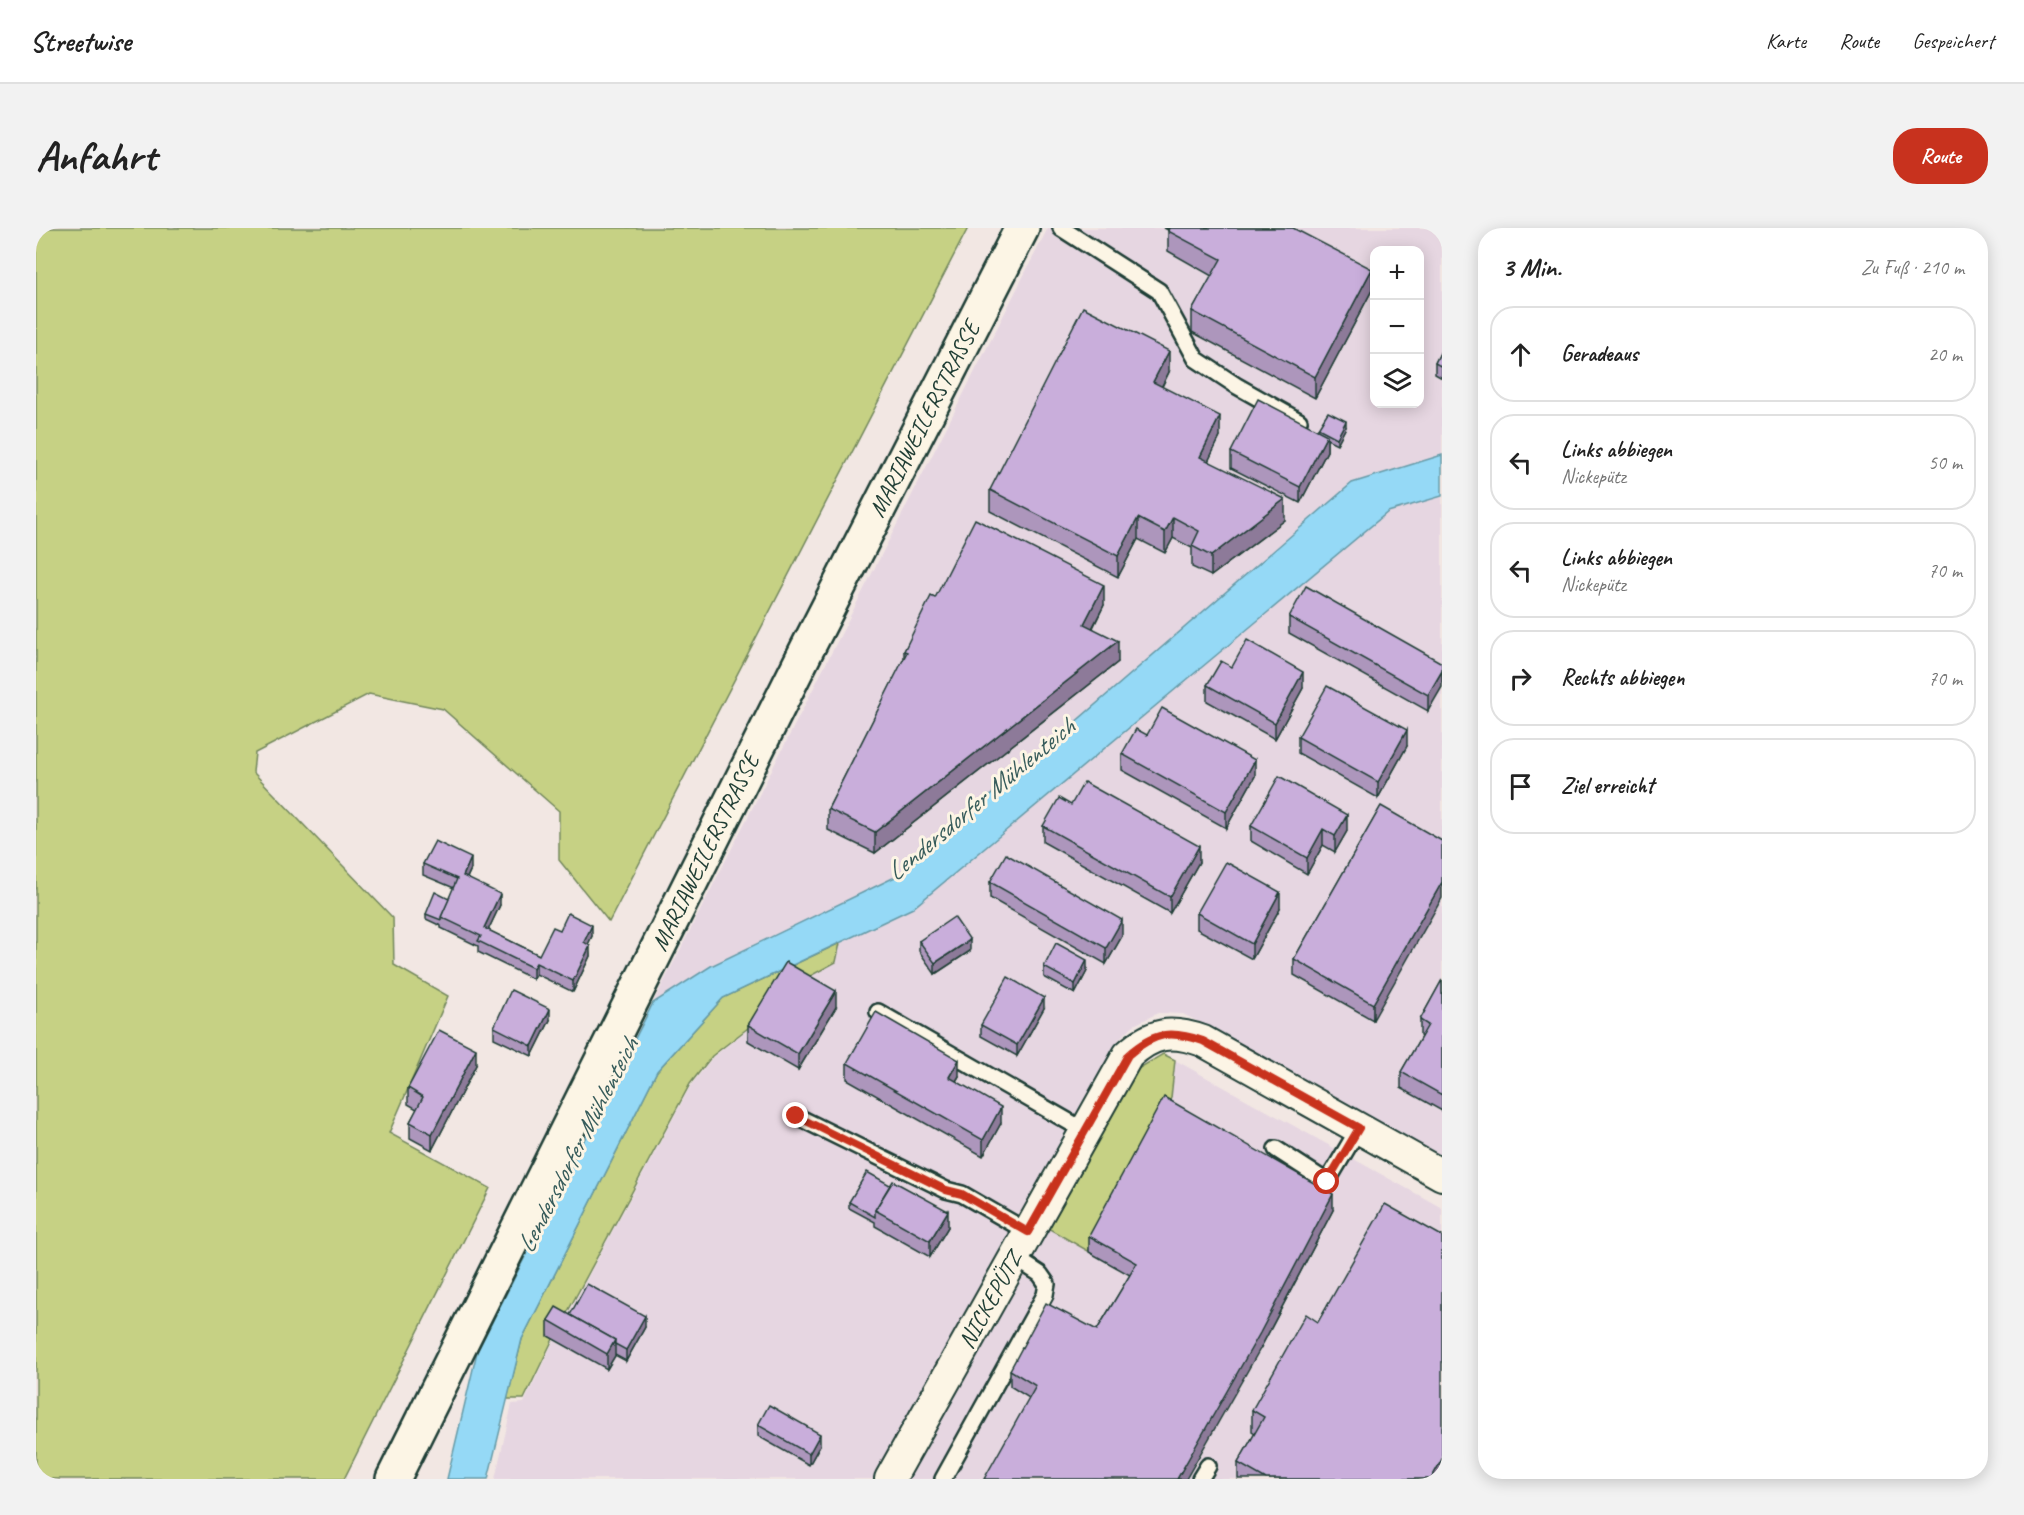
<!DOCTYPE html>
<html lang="de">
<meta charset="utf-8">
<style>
body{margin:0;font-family:Caveat,sans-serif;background:#f2f2f2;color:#222}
.controls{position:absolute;right:18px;top:18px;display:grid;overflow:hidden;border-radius:12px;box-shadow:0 3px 15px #0003}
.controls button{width:54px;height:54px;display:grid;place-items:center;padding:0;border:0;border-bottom:2px solid #e0e0e0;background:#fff;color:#222;font:30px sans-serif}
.stop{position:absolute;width:18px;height:18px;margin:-14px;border:4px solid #c8321e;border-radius:50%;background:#fff}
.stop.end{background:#c8321e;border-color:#fff;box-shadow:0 2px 6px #0008}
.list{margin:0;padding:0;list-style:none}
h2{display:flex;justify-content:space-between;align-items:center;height:78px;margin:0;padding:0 24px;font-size:26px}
h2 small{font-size:20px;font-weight:400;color:#767676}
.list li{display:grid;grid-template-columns:39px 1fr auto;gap:18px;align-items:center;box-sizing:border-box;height:96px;margin:0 12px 12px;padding:0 12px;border:2px solid #e0e0e0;border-radius:24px}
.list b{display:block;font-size:22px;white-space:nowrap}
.list p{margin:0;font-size:20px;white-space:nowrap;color:#767676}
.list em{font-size:20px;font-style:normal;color:#767676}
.icon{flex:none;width:33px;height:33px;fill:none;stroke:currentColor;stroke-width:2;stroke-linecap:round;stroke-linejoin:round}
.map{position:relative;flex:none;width:1406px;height:1251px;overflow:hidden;border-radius:24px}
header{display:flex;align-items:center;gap:36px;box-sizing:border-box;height:84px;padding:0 30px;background:#fff;border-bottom:2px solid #e0e0e0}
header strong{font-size:28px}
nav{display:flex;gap:33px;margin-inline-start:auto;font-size:21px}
.intro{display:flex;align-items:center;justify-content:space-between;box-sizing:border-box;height:144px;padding:0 36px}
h1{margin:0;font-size:42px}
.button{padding:15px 27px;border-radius:24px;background:#c8321e;color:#fff;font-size:21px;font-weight:700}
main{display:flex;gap:36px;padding:0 36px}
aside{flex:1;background:#fff;border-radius:24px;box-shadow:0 3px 15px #0003}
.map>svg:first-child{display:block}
</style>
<header>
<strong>Streetwise</strong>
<nav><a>Karte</a><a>Route</a><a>Gespeichert</a></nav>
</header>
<div class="intro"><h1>Anfahrt</h1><a class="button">Route</a></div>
<main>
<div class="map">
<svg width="1406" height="1251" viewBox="0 0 1406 1251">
<rect width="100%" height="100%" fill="#f2e7e3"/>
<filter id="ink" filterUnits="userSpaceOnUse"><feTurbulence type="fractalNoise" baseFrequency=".0167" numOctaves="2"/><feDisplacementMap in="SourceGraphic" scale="12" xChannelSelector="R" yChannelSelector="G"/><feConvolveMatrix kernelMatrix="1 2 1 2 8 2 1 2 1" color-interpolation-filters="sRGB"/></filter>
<g filter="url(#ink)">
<!-- built -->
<g fill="#e6d6e1" fill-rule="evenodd">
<path d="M1012 0H1406V227L1316 256 861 648 675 738 617 775ZM1338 22H1384V176H1338Z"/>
<polygon points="1406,268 1406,928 1208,817 1147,786 1122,785 1098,797 1083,811 842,1251 459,1251 476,1176 488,1175 517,1114 655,857 677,829 721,794 749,749 800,734 804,715 877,680 1352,284"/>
<polygon points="1139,832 1406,980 1406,1251 870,1251 1010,999 1052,1022 1135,870"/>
</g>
<!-- green -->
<g fill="#c6d184" stroke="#72875c" stroke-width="1.5">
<polygon points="0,0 932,0 573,694 523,632 523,583 407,481 333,466 219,525 217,544 357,690 358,737 412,768 353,905 454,960 308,1251 0,1251"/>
<polygon points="804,715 800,734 761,755 721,793 676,828 654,856 516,1113 488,1171 471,1171 486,1111 621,843 687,770"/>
<polygon points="1127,826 1139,832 1135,870 1052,1023 1010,999 1100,842"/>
</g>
<!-- water -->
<polygon fill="#95d9f6" stroke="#669ba8" stroke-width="1.5" points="1406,227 1406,268 1352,284 877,680 687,770 621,843 486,1111 452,1251 411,1251 441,1124 617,775 675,738 861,648 1316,255"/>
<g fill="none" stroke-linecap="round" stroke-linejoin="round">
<!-- service casing -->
<g stroke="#1f3d34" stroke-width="20">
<g id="service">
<polyline points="1025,0 1123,63 1160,131 1201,158 1263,193"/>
<polyline points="842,784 1049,903"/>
<polyline points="760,888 910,962 926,966 992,1004"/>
<polyline points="1240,921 1291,954 1323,900"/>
<polyline points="907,1251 1009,1067 1011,1056 1004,1046 978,1029"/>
<polyline points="1164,1251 1172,1238"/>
</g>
</g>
<!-- minor casing -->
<g stroke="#1f3d34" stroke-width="34">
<path id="minor" d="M854 1251 1092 827C1117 804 1135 802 1167 813L1406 947"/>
</g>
<!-- secondary casing -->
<g stroke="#1f3d34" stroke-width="38">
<polyline id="secondary" points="357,1251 770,423 986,0"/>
</g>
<!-- service -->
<use href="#service" stroke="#fcf5e5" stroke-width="15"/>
<!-- minor -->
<use href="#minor" stroke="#fcf5e5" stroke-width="30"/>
<!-- secondary -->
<use href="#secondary" stroke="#fcf5e5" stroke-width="33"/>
</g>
<!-- wall -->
<g fill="#ad96bc" stroke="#1f3d34" stroke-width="1.5">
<polygon points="1128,0 1257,0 1336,62 1279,170 1156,104 1156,83 1176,48 1132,23 1132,2"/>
<polygon points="1406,121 1406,150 1399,146 1399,135"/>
<polygon points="1133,144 1126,159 1184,209 1172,233 1249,292 1175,348 1156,339 1156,320 1137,310 1129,325 1102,311 1082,349 954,283 954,262"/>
<polygon points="1310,199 1301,216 1291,211 1291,223 1264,275 1195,240 1195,224 1282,203 1282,200"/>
<polygon points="899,370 1068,377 1057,400 1082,434 839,625 792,602 792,581 868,431 868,423"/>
<polygon points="1253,389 1406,435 1392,483 1253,405"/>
<polygon points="1196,439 1267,460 1239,511 1171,473 1171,457"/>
<polygon points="1262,509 1371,518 1342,570 1262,525"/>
<polygon points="1086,526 1219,548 1190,600 1086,542"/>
<polygon points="1035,577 1163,634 1134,685 1007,614 1007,598"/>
<polygon points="1345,578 1337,792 1258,747 1258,731"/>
<polygon points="1215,598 1311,603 1299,624 1287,617 1271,646 1215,613"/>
<polygon points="387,636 435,641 431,650 464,677 452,702 503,727 524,702 556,708 552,716 554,728 537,764 500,746 497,751 442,724 442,718 405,700 405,698 390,691 390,686 413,671 418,660 387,647"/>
<polygon points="954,654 1086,708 1070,736 954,670"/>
<polygon points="1244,680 1216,731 1161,701 1161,685"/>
<polygon points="883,713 934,723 899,746 883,723"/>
<polygon points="1008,739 1051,743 1039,766 1008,749"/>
<polygon points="1406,752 1406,883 1365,860 1365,844 1385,809 1384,808 1384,792"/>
<polygon points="800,779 762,842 712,813 712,797"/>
<polygon points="1008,780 981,828 945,808 945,797"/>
<polygon points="514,792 496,828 458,810 458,799"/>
<polygon points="811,835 923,848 920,853 965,895 947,928 811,851"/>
<polygon points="440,837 396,922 374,910 374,894 381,881 372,876 372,860"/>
<polygon points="854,957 912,999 894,1029 839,998 839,994 813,980 813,974"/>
<polygon points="1297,982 1224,1121 993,1170 974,1158 974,1142 1061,1102 1094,1047 1053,1024 1053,1008"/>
<polygon points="534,1087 609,1099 590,1133 579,1127 571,1141 512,1108 512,1092"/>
<polygon points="1282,1094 1406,1251 1202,1251 1202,1235 1219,1205 1216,1203 1216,1182"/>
<polygon points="722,1197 784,1217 773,1237 722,1208"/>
</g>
<!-- shaded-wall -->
<g fill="#8d7a99" stroke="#1f3d34" stroke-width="1.5">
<polygon points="1336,41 1336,62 1279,170 1279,149"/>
<polygon points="1133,123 1133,144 1117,175 1117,154"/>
<polygon points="1184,188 1184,209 1164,250 1164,229"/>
<polygon points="1310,193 1310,199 1301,216 1301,210"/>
<polygon points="1291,207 1291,223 1264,275 1264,259"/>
<polygon points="1249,271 1249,292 1175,348 1175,328"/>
<polygon points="1137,289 1137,310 1129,325 1129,304"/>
<polygon points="1102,290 1102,311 1082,349 1082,328"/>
<polygon points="1068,357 1068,377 1048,416 1048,396"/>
<polygon points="1082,413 1082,434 839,625 839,604"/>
<polygon points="1406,443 1406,459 1392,483 1392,467"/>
<polygon points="1267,444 1267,460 1239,511 1239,495"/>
<polygon points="1371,502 1371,518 1342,570 1342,554"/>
<polygon points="1219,532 1219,548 1190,600 1190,584"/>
<polygon points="1311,587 1311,603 1299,624 1299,608"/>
<polygon points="1287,601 1287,617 1271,646 1271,630"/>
<polygon points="1163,618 1163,634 1134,685 1134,669"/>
<polygon points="435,630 435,641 427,658 427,648"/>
<polygon points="1406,654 1406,670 1337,792 1337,776"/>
<polygon points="1244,664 1244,680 1216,731 1216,716"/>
<polygon points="464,666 464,677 448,711 448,700"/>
<polygon points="1086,692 1086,708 1070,736 1070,720"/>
<polygon points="556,697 556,708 548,725 548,714"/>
<polygon points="934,712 934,723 899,746 899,735"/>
<polygon points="554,718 554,728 537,764 537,753"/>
<polygon points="1051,732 1051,743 1039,766 1039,756"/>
<polygon points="500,735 500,746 497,751 497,740"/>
<polygon points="800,763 800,779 762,842 762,826"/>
<polygon points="1008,770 1008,780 981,828 981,817"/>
<polygon points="514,781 514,792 496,828 496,818"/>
<polygon points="440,821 440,837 396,922 396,906"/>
<polygon points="923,832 923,848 913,865 913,849"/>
<polygon points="965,879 965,895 947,928 947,912"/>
<polygon points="1297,966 1297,982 1224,1121 1150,1251 1141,1251"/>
<polygon points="912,983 912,999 894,1029 894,1013"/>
<polygon points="609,1088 609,1099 590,1133 590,1122"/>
<polygon points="579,1112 579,1128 571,1141 571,1126"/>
<polygon points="784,1206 784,1217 773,1237 773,1226"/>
<polygon points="1406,1231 1406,1251 1395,1251"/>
</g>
<!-- building -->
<g fill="#c9aedb" stroke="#1f3d34" stroke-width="1.5">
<polygon points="1133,0 1257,0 1336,41 1279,149 1156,83 1185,31 1132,3"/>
<polygon points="1047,79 1133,123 1117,154 1184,188 1164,229 1249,271 1175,328 1156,318 1163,303 1137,289 1129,304 1102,290 1082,328 954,262"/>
<polygon points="1406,121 1406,139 1399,135"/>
<polygon points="1222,171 1291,207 1264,259 1195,224"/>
<polygon points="1292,184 1310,193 1301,210 1282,200"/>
<polygon points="939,291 1068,357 1048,396 1082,413 839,604 792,581 871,424 868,423 895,368 899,370"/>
<polygon points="1270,358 1406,435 1406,443 1392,467 1253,389"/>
<polygon points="1211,412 1267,444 1239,495 1171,457 1185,433 1196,439"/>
<polygon points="1291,458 1371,502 1342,554 1262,509"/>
<polygon points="1126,480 1219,532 1190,584 1086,526 1100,501 1111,507"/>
<polygon points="1243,548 1311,587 1299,608 1287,601 1271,630 1215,598"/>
<polygon points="1048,554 1163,618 1134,669 1007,598 1023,570 1035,577"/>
<polygon points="1345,578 1406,613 1406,654 1337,776 1258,731"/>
<polygon points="399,613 435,630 427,648 464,666 448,700 503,727 517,699 524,702 532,685 556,697 548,714 554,718 537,753 500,735 497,740 442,713 445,708 405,689 421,651 387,636"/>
<polygon points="970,626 1086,692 1070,720 954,654"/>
<polygon points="1190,634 1244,664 1216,716 1161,685"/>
<polygon points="399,664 413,671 405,689 405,692 390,686"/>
<polygon points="918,689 934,712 899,735 883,713"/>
<polygon points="1020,715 1051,732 1039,756 1008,739"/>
<polygon points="750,734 800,763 762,826 712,797"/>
<polygon points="972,749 1008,770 981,817 945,797"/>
<polygon points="1406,752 1406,867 1365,844 1392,797 1384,792"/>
<polygon points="475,762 514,781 496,818 458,799"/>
<polygon points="840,784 923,832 913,849 965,879 947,912 811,835"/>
<polygon points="403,802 440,821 396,906 374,894 387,869 372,860"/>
<polygon points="1128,869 1297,966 1224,1105 1141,1251 948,1251 1000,1158 974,1142 1010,1075 1061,1102 1101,1035 1053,1008"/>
<polygon points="831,944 854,957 839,982 839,989 813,974"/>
<polygon points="857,953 912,983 894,1013 839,982"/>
<polygon points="1349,976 1406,1008 1406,1231 1395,1251 1230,1251 1202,1235 1228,1189 1216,1182 1270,1086 1282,1094"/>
<polygon points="551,1056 609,1088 590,1122 579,1116 579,1112 534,1087"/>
<polygon points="520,1079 579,1112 571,1126 512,1092"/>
<polygon points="733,1177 784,1206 773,1226 722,1197"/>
</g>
</g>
<g fill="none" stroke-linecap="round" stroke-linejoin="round" filter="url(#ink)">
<!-- route -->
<path stroke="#c8321e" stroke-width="8" d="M760 888 910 962 926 966 992 1004 1092 827C1118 804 1135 802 1167 813L1323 900 1291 954"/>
</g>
<g text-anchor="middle" stroke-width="6" stroke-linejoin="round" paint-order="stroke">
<!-- street labels -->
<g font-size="24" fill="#1f3d34" stroke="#fcf5e5">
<text transform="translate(888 191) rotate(-63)" y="8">MARIAWEILERSTRASSE</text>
<text transform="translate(669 624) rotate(-64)" y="8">MARIAWEILERSTRASSE</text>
<text transform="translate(954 1072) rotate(-61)" y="8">NICKEPÜTZ</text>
</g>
<!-- water labels -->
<g font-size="26" font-style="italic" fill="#375c5b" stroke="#fcf5e5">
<text transform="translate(944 571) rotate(-40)" y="9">Lendersdorfer Mühlenteich</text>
<text transform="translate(541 917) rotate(-63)" y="9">Lendersdorfer Mühlenteich</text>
</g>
</g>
</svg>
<div class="controls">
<button>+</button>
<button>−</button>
<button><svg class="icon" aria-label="layers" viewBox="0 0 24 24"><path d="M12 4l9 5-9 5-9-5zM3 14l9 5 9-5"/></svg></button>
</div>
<div class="stop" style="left:1291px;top:954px"></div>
<div class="stop end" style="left:760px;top:888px"></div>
</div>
<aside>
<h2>3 Min.<small>Zu Fuß · 210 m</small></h2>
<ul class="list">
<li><svg class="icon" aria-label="ahead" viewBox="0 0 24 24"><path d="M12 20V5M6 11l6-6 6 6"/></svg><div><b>Geradeaus</b></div><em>20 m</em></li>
<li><svg class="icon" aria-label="left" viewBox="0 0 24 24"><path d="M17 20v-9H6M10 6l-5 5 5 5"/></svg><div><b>Links abbiegen</b><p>Nickepütz</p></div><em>50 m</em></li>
<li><svg class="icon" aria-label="left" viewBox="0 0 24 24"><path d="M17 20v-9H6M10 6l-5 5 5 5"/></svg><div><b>Links abbiegen</b><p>Nickepütz</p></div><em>70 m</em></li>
<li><svg class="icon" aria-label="right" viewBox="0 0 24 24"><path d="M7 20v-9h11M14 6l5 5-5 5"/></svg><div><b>Rechts abbiegen</b></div><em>70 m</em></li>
<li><svg class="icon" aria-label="arrive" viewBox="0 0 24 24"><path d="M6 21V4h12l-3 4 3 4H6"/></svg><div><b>Ziel erreicht</b></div></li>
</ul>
</aside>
</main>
